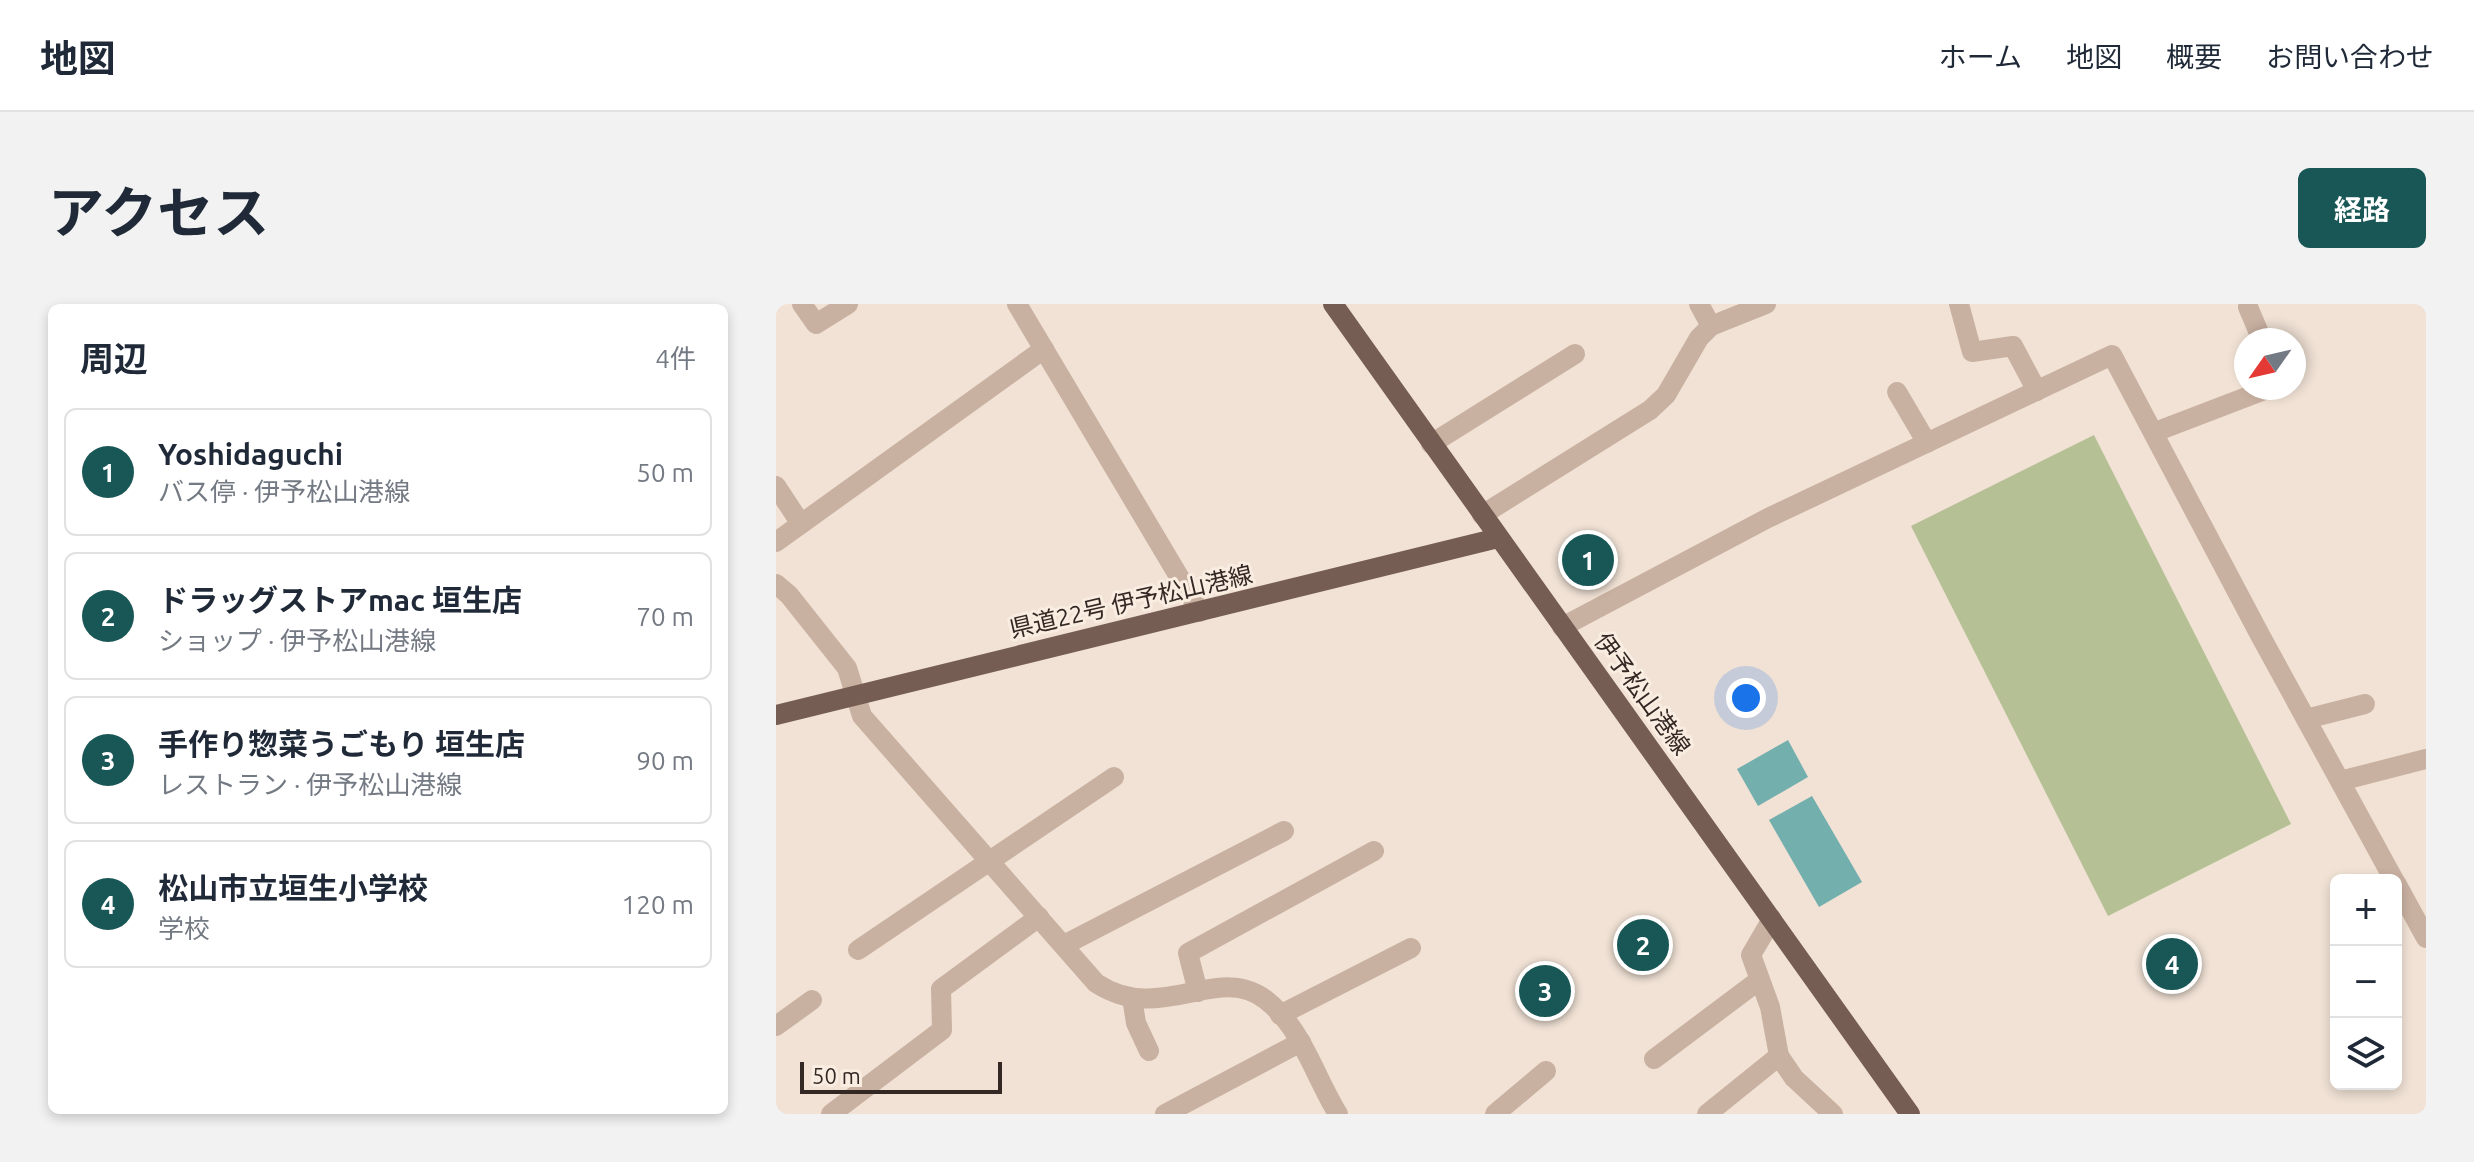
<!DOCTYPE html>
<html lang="ja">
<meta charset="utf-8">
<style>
body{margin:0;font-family:Ubuntu,"Noto Sans JP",sans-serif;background:#f2f2f3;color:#1f2937}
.controls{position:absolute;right:24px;bottom:24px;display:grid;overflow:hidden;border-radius:12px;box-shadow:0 4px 12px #0003}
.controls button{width:72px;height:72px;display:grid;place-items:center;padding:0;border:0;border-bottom:2px solid #e0e1e3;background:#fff;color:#1f2937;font:40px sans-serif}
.compass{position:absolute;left:1458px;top:24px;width:72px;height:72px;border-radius:50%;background:#fff;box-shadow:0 4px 12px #0003;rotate:236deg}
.scale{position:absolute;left:24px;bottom:20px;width:202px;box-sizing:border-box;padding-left:8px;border:4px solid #332824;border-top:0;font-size:22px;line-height:28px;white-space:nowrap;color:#332824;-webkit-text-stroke:6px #f9ede1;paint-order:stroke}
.you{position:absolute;left:970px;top:394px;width:28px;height:28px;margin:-20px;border:6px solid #fff;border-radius:50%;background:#1a73e8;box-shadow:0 0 0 12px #1a73e833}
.badge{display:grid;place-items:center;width:52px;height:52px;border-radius:50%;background:#195656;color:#fff;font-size:26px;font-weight:700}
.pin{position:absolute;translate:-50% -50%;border:4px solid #fff;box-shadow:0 2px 8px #0006}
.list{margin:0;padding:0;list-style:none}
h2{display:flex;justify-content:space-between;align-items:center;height:104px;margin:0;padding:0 32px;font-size:34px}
h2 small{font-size:26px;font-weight:400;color:#747a83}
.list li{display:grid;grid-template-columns:52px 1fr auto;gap:24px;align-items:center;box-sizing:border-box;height:128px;margin:0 16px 16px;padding:0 16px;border:2px solid #e0e1e3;border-radius:12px}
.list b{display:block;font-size:30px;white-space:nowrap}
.list p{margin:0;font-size:26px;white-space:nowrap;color:#747a83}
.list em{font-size:26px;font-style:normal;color:#747a83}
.icon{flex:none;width:44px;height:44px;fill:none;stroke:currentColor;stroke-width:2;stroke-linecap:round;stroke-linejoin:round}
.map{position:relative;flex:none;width:1650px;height:810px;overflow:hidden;border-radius:12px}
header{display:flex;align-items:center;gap:48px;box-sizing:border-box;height:112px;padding:0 40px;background:#fff;border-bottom:2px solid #e0e1e3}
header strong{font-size:38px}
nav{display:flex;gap:44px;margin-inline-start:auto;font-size:28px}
.intro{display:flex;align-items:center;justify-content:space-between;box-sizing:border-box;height:192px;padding:0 48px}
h1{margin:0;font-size:56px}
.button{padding:20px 36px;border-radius:12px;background:#195656;color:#fff;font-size:28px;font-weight:700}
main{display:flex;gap:48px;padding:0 48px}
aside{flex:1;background:#fff;border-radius:12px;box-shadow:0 4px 12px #0003}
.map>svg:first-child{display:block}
</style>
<header>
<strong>地図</strong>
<nav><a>ホーム</a><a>地図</a><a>概要</a><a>お問い合わせ</a></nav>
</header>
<div class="intro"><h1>アクセス</h1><a class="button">経路</a></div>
<main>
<aside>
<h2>周辺<small>4件</small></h2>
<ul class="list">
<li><span class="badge">1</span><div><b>Yoshidaguchi</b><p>バス停 · 伊予松山港線</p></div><em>50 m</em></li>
<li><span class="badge">2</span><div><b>ドラッグストアmac 垣生店</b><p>ショップ · 伊予松山港線</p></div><em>70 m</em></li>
<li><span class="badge">3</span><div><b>手作り惣菜うごもり 垣生店</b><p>レストラン · 伊予松山港線</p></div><em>90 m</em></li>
<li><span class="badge">4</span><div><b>松山市立垣生小学校</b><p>学校</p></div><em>120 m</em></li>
</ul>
</aside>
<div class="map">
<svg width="1650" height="810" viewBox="0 0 1650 810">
<rect width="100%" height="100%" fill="#f1e2d5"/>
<!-- green -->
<polygon fill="#b5c095" points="1318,131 1515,520 1332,612 1135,222"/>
<!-- water -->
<g fill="#73afad">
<polygon points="1012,436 1032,473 982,502 961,465"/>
<polygon points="1036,492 1086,578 1043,603 993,516"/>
</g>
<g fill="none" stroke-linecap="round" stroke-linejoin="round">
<!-- minor -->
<g stroke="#c9b1a1" stroke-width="20">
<polyline points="26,0 40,20 72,0"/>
<polyline points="241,0 424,308"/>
<polyline points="923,0 935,22"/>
<polyline points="1183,0 1196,48 1237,42 1261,87"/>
<polyline points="1472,3 1486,36"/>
<polyline points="1121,88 1151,139"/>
<polyline points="1379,128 1494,84"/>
<polyline points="655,140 799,50"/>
<polyline points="0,182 25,220"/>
<polyline points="706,211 874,106 890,91 923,34 935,22 990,0"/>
<polyline points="0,238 268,45"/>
<path d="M0 280 13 291 71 364 86 412 320 679C385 722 442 658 490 696 526 724 539 773 562 810"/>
<polyline points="786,323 992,214 1336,51 1484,331 1618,576"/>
<polyline points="1530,415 1589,400"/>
<polyline points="1564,477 1650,455"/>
<polyline points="1620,579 1650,634"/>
<polyline points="288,641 508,527"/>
<polyline points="82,646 338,473"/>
<polyline points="422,688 412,649 598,547"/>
<polyline points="356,694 360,719 373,747"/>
<polyline points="504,711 635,644"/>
<polyline points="0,722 36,696"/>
<polyline points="1003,752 1018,774 1057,810"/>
<polyline points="878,755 982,677"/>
<polyline points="55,810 166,726 165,685 263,613"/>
<polyline points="389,810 525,738"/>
<polyline points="719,810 770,767"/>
<polyline points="931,810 1003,752 994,703 975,651 996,615"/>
</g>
<!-- major -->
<g stroke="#765d54" stroke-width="20">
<polyline points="557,0 1134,810"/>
<polyline points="0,411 722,234"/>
</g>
</g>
<g text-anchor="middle" stroke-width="6" stroke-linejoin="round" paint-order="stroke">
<!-- street labels -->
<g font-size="24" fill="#332824" stroke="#f9ede1">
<text transform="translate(355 298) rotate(-13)" y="8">県道22号 伊予松山港線</text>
<text transform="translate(866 390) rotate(54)" y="8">伊予松山港線</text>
</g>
</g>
</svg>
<div class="controls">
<button>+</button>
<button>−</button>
<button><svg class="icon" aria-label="layers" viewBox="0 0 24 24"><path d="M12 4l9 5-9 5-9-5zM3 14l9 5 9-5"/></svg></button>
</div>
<svg class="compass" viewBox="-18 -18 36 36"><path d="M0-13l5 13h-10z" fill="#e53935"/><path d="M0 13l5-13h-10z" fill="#747a83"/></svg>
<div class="scale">50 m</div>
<div class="you"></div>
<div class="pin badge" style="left:812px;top:256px">1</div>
<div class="pin badge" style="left:867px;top:641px">2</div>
<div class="pin badge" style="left:769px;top:687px">3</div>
<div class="pin badge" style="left:1396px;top:660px">4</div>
</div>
</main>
